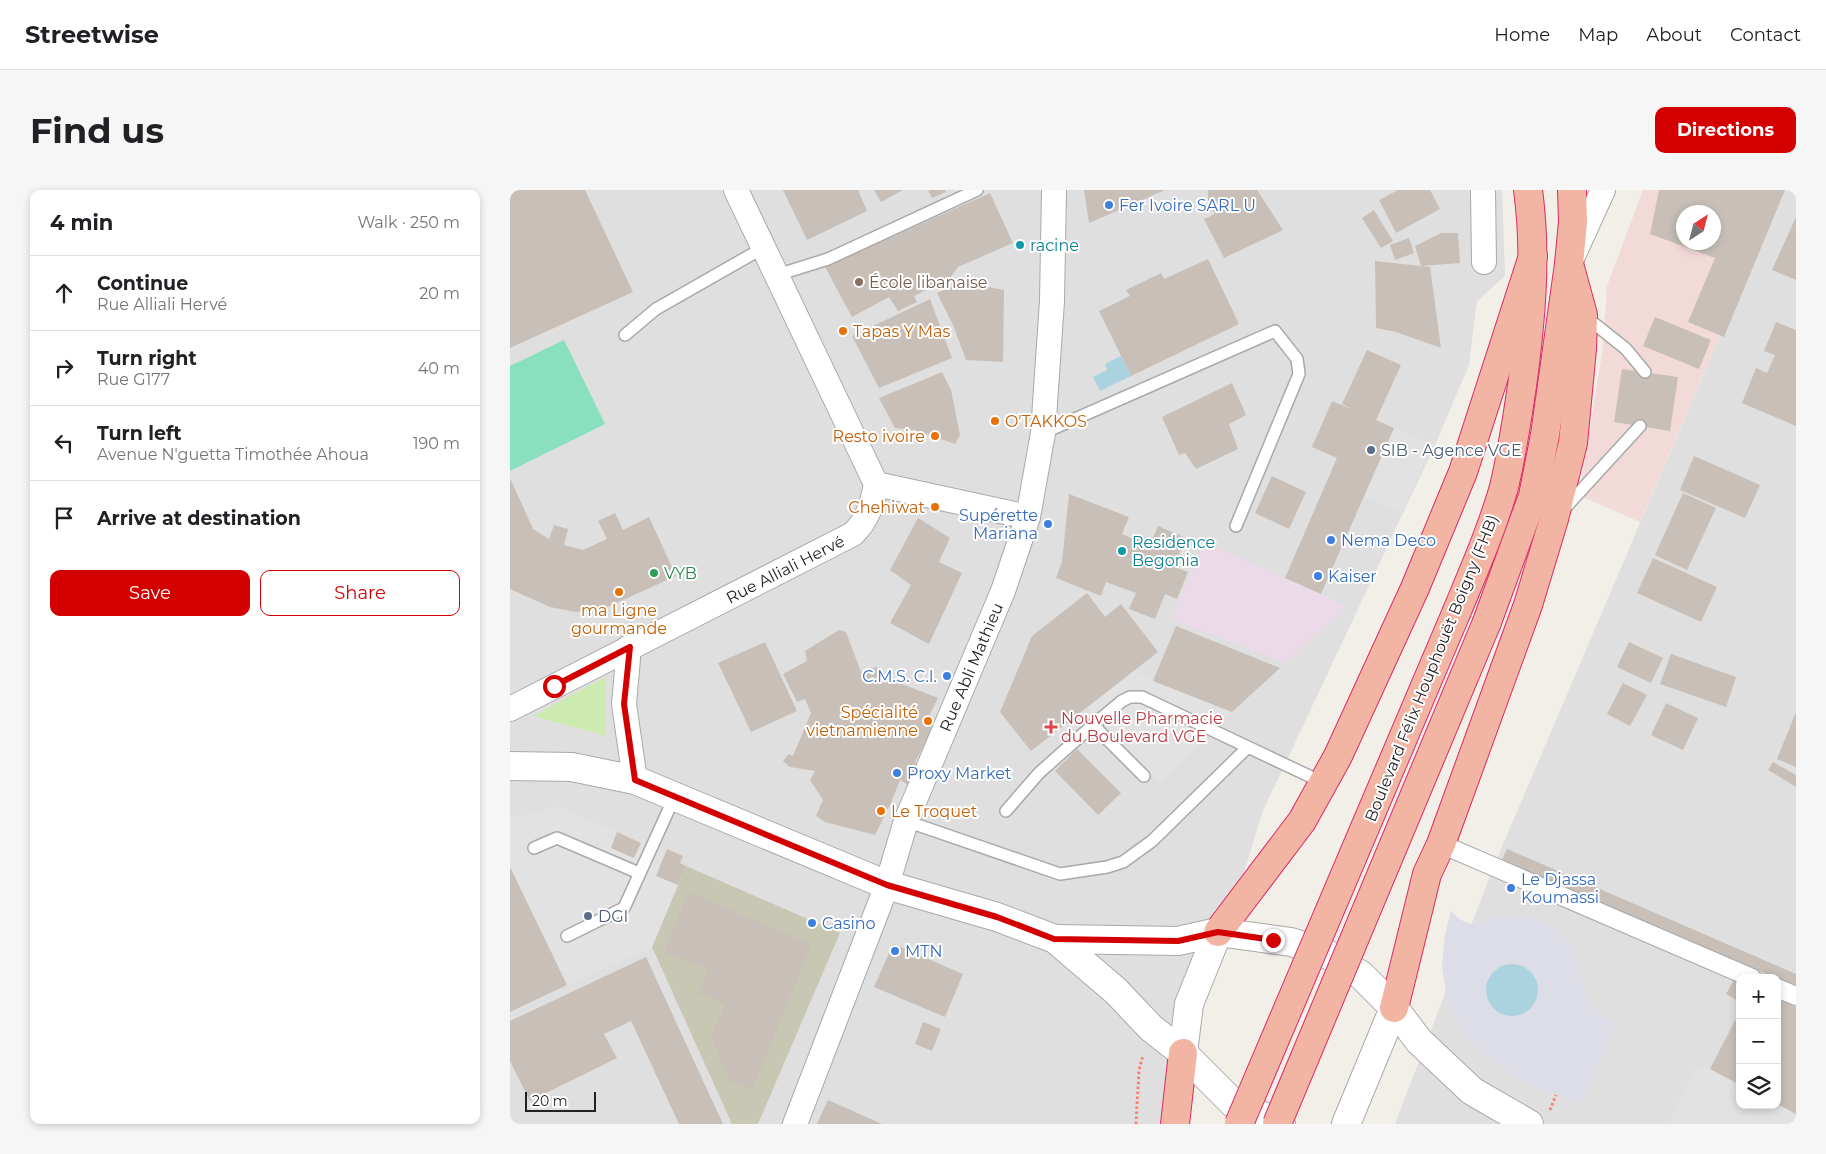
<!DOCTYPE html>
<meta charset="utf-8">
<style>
body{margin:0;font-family:Montserrat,sans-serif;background:#f6f6f6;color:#202124}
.controls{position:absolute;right:15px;bottom:15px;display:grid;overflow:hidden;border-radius:10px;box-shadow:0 2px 8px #0003}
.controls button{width:45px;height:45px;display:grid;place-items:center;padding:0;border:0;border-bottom:1px solid #e0e0e0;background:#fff;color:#202124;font:25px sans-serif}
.compass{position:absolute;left:1166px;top:15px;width:45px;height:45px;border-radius:50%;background:#fff;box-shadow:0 2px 8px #0003;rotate:36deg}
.scale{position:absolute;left:15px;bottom:12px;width:71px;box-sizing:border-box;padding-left:5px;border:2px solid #222;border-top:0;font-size:14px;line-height:18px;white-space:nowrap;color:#222;-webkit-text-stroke:4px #fff;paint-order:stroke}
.stop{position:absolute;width:15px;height:15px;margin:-11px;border:4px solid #d40000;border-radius:50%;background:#fff}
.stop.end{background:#d40000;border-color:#fff;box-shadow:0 1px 5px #0008}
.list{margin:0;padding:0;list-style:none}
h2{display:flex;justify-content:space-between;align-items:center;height:65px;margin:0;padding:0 20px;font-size:21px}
h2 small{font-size:16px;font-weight:400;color:#757577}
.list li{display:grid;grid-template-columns:32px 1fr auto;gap:15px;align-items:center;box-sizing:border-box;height:75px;padding:0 20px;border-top:1px solid #e0e0e0}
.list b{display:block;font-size:19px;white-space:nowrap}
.list p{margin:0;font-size:16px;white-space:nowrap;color:#757577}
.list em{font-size:16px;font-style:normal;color:#757577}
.actions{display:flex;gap:10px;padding:15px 20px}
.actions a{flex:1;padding:11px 0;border:1px solid #d40000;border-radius:10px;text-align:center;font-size:18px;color:#d40000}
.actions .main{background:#d40000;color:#fff}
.icon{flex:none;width:28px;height:28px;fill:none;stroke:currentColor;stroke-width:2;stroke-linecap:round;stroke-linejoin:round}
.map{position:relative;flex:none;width:1286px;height:934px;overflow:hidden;border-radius:10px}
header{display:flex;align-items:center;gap:30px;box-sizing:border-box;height:70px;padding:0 25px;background:#fff;border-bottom:1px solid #e0e0e0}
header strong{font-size:24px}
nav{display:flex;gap:28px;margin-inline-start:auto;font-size:18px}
.intro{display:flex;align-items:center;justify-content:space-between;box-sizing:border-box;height:120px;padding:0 30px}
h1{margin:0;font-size:35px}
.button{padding:12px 22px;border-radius:10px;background:#d40000;color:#fff;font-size:18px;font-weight:700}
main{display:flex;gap:30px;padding:0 30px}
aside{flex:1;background:#fff;border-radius:10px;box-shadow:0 2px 8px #0003}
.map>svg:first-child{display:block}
</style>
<header>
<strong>Streetwise</strong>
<nav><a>Home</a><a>Map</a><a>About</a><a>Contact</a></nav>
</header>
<div class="intro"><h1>Find us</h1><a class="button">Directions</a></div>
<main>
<aside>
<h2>4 min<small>Walk · 250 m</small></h2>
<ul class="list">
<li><svg class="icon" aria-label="ahead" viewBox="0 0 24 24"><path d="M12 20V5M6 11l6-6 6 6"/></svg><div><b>Continue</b><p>Rue Alliali Hervé</p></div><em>20 m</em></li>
<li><svg class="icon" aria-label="right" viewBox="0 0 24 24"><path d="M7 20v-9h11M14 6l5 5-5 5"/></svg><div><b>Turn right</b><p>Rue G177</p></div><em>40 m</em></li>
<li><svg class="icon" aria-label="left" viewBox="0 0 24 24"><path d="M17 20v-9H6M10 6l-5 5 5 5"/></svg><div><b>Turn left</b><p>Avenue N'guetta Timothée Ahoua</p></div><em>190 m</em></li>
<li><svg class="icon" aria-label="arrive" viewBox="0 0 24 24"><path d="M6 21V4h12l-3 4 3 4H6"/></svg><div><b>Arrive at destination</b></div></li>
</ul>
<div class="actions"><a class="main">Save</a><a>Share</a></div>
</aside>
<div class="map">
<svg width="1286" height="934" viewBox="0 0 1286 934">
<rect width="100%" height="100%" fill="#f2efe9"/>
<!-- residential -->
<g fill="#e0dfdf" fill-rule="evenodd">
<polygon points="0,0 992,0 995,86 967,111 959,175 925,255 753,621 656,934 0,934"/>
<path d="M1272 0H1286V934H885L983 678ZM1230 788H1267V915H1230Z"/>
</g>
<!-- commercial -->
<path fill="#f2dad9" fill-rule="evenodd" d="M1133 0H1272L1130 332 1069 305 1093 157 1097 96ZM1174 22H1204V52H1174Z"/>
<!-- industrial -->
<polygon fill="#ebdbe8" points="694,352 811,404 837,416 776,473 661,429"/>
<!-- construction -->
<polygon fill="#c7c7b4" points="176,676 330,743 248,934 222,934 142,757"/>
<!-- grass -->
<polygon fill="#cdebb0" points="95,487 96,546 23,526"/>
<!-- pitch -->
<polygon fill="#88e0be" points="54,150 95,234 0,281 0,176"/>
<!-- parking -->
<g fill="#e2e2e2">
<polygon points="884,238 922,254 892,323 854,307"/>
<polygon points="623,481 722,522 650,594 577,517"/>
<polygon points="47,616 107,642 101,658 124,668 131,653 155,663 146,686 168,695 142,757 57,795 0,677 0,629"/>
<polygon points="1186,876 1200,879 1230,895 1230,915 1267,914 1286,924 1286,934 1158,934"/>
</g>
<!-- plaza -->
<path fill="#dddde8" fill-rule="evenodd" d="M941 721 951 730 964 735 994 726H1013L1026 729 1048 742 1058 753 1069 775 1074 803 1086 821 1106 834 1071 914 1023 896 994 879 965 856 950 836 937 810 932 776 935 745ZM1003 773 1012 775 1020 819 1005 826 976 793 979 784 986 778Z"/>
<!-- water -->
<g fill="#aad3df">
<polygon points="611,166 621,186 590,201 583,187 597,180 595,174"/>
<circle cx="1002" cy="800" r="26"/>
</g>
<!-- building -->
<g fill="#c7bfb8" fill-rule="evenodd">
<polygon points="0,0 75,0 123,102 0,158"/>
<polygon points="273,0 348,0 357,21 297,50"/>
<polygon points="364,0 393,0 371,12"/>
<polygon points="418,0 435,0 436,2 422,8"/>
<polygon points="574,0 655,0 579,33"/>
<polygon points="698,0 747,0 773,40 714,68 694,29 705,24 698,13"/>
<polygon points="888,0 920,0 930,19 886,43 869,10"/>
<path d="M1149 0H1275L1214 147 1178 132 1205 68 1140 44ZM1174 22H1204V52H1174Z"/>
<polygon points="480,3 503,53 448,77 439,89 404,106 407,112 388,121 379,107 342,127 315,77"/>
<polygon points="864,20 883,51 871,58 852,28"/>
<polygon points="1286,27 1286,90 1262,80"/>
<polygon points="931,43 948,43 950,73 911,76 905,56"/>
<polygon points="899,48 904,63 885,70 880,55"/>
<polygon points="698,69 729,134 621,186 589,121 620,106 616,100 651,83 654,89"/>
<polygon points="865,71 920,77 931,158 886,142 866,138"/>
<polygon points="452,92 494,100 493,172 456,170 443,135 427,103"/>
<polygon points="420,109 442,168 369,198 342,146"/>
<polygon points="1145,127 1201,150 1189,179 1133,156"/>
<polygon points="1266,132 1286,140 1286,236 1232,213 1246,178 1257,183 1265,165 1254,161"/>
<polygon points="857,160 891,175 866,230 884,238 811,404 775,388 827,268 802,257 822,211 844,220 832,214"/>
<polygon points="1112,179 1168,187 1160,241 1104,232"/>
<polygon points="432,182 441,200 450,245 445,254 405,240 385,238 369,208"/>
<polygon points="722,193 736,225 719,234 728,259 686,279 675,263 669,265 652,227"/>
<polygon points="1184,266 1250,295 1235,328 1170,300"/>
<polygon points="762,286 796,302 779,339 745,323"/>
<polygon points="0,288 23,339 39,349 44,335 58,339 54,355 73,360 97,349 88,331 105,323 113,340 139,327 166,386 93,419 66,422 40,417 0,399"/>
<polygon points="1173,303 1206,318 1177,380 1145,365"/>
<polygon points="559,304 619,327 612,344 625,350 628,344 642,350 648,336 676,348 664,377 678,382 667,409 655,404 645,429 619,419 626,403 596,392 591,406 546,388 552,372"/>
<polygon points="408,328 440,348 429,372 452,383 419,454 380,433 401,395 380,380"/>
<polygon points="1143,368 1207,397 1191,432 1127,403"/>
<polygon points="577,403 595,427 611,414 648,462 521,561 490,522 522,446"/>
<polygon points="666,436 770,478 722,522 643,491"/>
<polygon points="329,440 336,442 351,482 366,477 392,494 428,508 420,524 426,532 405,572 415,579 406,600 390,590 380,615 365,645 315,632 306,626 313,610 300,590 305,581 280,577 273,571 279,564 283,566 301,523 295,509 287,512 273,484 297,471 295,461"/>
<polygon points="255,452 287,521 241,542 208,473"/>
<polygon points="1119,452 1153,468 1141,493 1107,477"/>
<polygon points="1161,464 1226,487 1216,517 1150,494"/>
<polygon points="1113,493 1137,505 1120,536 1097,524"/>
<polygon points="1156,513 1188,528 1173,560 1141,545"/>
<polygon points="1286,522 1286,577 1267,569"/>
<polygon points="567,559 611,603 588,625 545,581"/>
<polygon points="1263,572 1286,585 1286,597 1258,580"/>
<polygon points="107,642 131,653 124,668 101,658"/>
<polygon points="157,659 173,666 170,673 176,676 168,695 146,686"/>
<polygon points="997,659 1286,784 1286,797 992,670"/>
<polygon points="0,677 57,795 0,822"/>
<polygon points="178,702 302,754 242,900 220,891 201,847 215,814 189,803 198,780 154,762"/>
<polygon points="383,754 453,784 435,827 364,797"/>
<polygon points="136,767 213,934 169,934 121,831 94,844 107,868 20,911 0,871 0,831"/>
<polygon points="1226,786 1230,788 1230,812 1216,804"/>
<polygon points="1267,807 1286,817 1286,924 1267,914"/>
<polygon points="1230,821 1230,895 1200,879"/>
<polygon points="413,832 431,839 422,861 405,854"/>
<polygon points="318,910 372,934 307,934"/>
</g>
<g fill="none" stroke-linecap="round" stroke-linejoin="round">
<!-- service casing -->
<g stroke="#a9a9a9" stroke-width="14">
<g id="service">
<polyline points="267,85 318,69 467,0"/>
<polyline points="1076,127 1116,159 1135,182"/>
<polyline points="115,145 146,119 253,58"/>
<polyline points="533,243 765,141 787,169 789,184 726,336"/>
<polyline points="1054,319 1130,236"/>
<polyline points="583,535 634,586"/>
<polyline points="496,621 529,583 583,535 612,511 620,507 632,507 814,593"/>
<polyline points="396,631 550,684 597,677 613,672 642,651 737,558"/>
<polyline points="24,658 47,648 129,683"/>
<polyline points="57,746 114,718 164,608"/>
</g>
</g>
<!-- pedestrian casing -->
<g stroke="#a9a9a9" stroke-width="20">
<g id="pedestrian">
<polyline points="931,654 1242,788"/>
<polyline points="1267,798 1286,806"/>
</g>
</g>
<!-- minor casing -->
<g stroke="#a9a9a9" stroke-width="26">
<g id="minor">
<polyline points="973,0 974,72"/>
<polyline points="1063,66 1093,0"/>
<polyline points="366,294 518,327"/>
<polyline points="119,457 114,514 125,590"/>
<path d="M0 519 343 344C358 329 362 315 366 294L226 0"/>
<polyline points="285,934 377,695 396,631 493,401 518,327 533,243 542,111 544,0"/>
</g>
</g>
<!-- tertiary casing -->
<g stroke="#a9a9a9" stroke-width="30">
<g id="tertiary">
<polyline points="0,576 62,577 125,590 377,695 487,727 545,749 606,801 641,838 673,863 723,913 771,934"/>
<polyline points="545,749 668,751 708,742 781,752 817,764 851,785 884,818 909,851 962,901 1019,934"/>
<polyline points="673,863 679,814 708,742"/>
<polyline points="836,934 884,818"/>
</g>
</g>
<!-- trunk casing -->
<g stroke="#dc2a67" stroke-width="30">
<g id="trunk">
<path d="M947 421C964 380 982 339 994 297 1002 264 1007 229 1012 196 1021 130 1027 66 1018 0"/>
<polyline points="977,432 1023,306 1035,245 1059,74 1063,32 1062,0"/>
<polyline points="708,742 792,631 828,566 905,398 953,282 1023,66"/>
<polyline points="884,818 917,684 931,654 1018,415 1044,329 1063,253 1072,159 1073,125 1059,74"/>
<polyline points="665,934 673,863"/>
</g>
</g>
<!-- path -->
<g stroke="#fa8072" stroke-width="3" stroke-dasharray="2.5 2.5" stroke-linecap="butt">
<polyline points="1040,920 1046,905"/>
<polyline points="626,934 629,880 633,865"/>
</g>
<!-- service -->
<use href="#service" stroke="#fff" stroke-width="11"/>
<!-- pedestrian -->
<use href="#pedestrian" stroke="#fff" stroke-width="18"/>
<!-- minor -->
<use href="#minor" stroke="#fff" stroke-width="24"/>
<!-- tertiary -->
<use href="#tertiary" stroke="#fff" stroke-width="28"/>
<!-- trunk -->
<use href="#trunk" stroke="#f2b4a3" stroke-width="28"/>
<!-- trunk-bridge casing -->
<g stroke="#dc2a67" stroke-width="30" stroke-linecap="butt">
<g id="trunk-bridge">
<polyline points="729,934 947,421"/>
<polyline points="767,934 977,432"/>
</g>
</g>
<!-- trunk-bridge -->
<use href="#trunk-bridge" stroke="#f2b4a3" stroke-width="28"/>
</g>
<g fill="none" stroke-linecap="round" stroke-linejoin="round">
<!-- route -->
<polyline stroke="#d40000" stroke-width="6" points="44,496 120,457 114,514 125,590 377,695 487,727 544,749 668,751 708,742 763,750"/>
</g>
<!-- markers -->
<g fill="#3f7fe0" stroke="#fff" stroke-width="2">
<circle cx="599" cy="15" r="5"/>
<circle cx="538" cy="334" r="5"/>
<circle cx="821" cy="350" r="5"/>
<circle cx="808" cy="386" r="5"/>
<circle cx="437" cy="486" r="5"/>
<circle cx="387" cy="583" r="5"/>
<circle cx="1001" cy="698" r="5"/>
<circle cx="302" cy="733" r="5"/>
<circle cx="385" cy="761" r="5"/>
</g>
<g fill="#0f9aa8" stroke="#fff" stroke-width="2">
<circle cx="510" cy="55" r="5"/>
<circle cx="612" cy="361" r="5"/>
</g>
<circle fill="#8d6e63" stroke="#fff" stroke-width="2" cx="349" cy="92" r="5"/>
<g fill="#e8710a" stroke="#fff" stroke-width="2">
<circle cx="333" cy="141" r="5"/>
<circle cx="485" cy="231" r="5"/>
<circle cx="425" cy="246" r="5"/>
<circle cx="425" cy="317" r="5"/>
<circle cx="109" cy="402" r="5"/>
<circle cx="418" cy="531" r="5"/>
<circle cx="371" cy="621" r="5"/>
</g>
<g fill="#5c6f8a" stroke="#fff" stroke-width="2">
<circle cx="861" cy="260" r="5"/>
<circle cx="78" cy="726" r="5"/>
</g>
<circle fill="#2e9e5b" stroke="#fff" stroke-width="2" cx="144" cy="383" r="5"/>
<path fill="#e0444e" stroke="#fff" stroke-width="2" d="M538.5 529.5h5v5h5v5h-5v5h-5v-5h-5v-5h5z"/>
<g text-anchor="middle" stroke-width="4" stroke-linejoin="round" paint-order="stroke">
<!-- shop labels -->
<g font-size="16" fill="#366cbe" stroke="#fff" text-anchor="start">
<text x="609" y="21">Fer Ivoire SARL U</text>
<text x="528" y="331" text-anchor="end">Supérette<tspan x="528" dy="18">Mariana</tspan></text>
<text x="831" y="356">Nema Deco</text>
<text x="818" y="392">Kaiser</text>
<text x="427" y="492" text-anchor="end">C.M.S. C.I.</text>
<text x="397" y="589">Proxy Market</text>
<text x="1011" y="695">Le Djassa<tspan x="1011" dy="18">Koumassi</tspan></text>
<text x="312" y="739">Casino</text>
<text x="395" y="767">MTN</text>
</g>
<!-- culture labels -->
<g font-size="16" fill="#0d838f" stroke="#fff" text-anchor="start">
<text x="520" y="61">racine</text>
<text x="622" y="358">Residence<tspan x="622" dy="18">Begonia</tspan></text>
</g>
<!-- education labels -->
<g font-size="16" fill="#785e54" stroke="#fff" text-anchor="start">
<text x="359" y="98">École libanaise</text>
</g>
<!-- food labels -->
<g font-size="16" fill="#c56008" stroke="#fff" text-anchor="start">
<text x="343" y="147">Tapas Y Mas</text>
<text x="495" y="237">O'TAKKOS</text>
<text x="415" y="252" text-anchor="end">Resto ivoire</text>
<text x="415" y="323" text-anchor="end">Chehiwat</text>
<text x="109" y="426" text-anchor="middle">ma Ligne<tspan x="109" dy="18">gourmande</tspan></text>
<text x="408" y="528" text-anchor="end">Spécialité<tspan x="408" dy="18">vietnamienne</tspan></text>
<text x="381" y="627">Le Troquet</text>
</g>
<!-- service labels -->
<g font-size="16" fill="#4e5e75" stroke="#fff" text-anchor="start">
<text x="871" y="266">SIB - Agence VGE</text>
<text x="88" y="732">DGI</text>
</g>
<!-- street labels -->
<g font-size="16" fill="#222" stroke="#fff">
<text transform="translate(275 379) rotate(-27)" y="6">Rue Alliali Hervé</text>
<text transform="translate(461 477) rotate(-67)" y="6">Rue Abli Mathieu</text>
<text transform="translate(921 478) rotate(-68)" y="6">Boulevard Félix Houphouët Boigny (FHB)</text>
</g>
<!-- leisure labels -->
<g font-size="16" fill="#27864d" stroke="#fff" text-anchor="start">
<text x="154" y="389">VYB</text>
</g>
<!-- health labels -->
<g font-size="16" fill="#be3a42" stroke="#fff" text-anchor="start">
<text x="551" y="534">Nouvelle Pharmacie<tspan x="551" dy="18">du Boulevard VGE</tspan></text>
</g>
</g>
</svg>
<div class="controls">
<button>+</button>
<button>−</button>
<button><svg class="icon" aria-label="layers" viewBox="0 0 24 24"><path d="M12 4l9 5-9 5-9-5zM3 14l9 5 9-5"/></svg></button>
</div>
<svg class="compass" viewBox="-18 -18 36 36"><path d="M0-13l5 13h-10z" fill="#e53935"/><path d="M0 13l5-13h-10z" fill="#757577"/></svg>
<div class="scale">20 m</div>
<div class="stop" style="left:44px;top:496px"></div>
<div class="stop end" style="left:763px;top:750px"></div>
</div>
</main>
